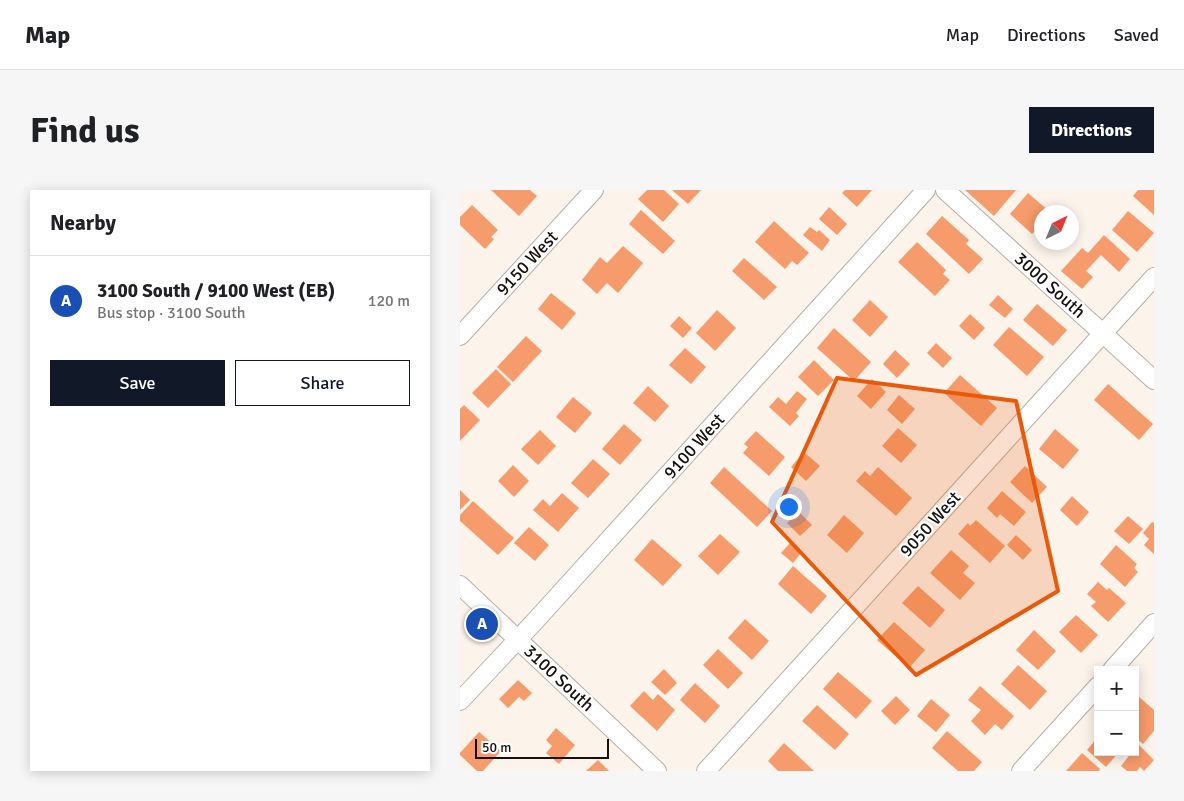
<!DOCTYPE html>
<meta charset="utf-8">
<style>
body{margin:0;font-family:Signika,sans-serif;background:#f6f6f6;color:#202124}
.controls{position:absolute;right:15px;bottom:15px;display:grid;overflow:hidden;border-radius:0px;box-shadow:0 2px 12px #0003}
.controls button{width:45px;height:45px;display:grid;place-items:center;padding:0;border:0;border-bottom:1px solid #e0e0e0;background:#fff;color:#202124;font:25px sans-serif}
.compass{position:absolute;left:574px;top:15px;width:45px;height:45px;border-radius:50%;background:#fff;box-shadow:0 2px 12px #0003;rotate:43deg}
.scale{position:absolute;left:15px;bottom:12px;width:134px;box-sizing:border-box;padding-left:5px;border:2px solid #14110f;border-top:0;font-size:14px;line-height:18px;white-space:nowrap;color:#14110f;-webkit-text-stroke:4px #fff;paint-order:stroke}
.you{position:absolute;left:328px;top:316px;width:18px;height:18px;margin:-12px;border:4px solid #fff;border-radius:50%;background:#1a73e8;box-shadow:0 0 0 8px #1a73e833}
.badge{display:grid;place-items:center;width:32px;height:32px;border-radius:50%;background:#111827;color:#fff;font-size:16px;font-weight:700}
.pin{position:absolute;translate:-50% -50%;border:2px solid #fff;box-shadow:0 1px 5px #0006}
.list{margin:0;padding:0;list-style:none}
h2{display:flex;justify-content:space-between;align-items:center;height:65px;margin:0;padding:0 20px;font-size:21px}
h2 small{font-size:16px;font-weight:400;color:#757577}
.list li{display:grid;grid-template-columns:32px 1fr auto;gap:15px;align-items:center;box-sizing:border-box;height:90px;padding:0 20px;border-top:1px solid #e0e0e0}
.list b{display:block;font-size:19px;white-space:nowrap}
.list p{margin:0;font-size:16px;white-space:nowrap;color:#757577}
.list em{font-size:16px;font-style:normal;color:#757577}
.actions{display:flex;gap:10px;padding:15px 20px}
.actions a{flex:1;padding:11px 0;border:1px solid #111827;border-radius:0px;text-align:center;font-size:18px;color:#111827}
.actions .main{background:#111827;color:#fff}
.map{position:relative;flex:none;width:694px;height:581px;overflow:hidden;border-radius:0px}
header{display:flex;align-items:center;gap:30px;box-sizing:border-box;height:70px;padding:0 25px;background:#fff;border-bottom:1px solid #e0e0e0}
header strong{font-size:24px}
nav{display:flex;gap:28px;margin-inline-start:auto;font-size:18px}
.intro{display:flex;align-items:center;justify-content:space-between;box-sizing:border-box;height:120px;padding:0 30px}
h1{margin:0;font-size:35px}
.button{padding:12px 22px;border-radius:0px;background:#111827;color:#fff;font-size:18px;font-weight:700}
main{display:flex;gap:30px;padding:0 30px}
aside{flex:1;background:#fff;border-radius:0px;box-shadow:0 2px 12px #0003}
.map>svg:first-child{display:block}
</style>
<header>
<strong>Map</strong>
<nav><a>Map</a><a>Directions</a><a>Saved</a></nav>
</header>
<div class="intro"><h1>Find us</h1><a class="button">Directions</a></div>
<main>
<aside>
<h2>Nearby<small></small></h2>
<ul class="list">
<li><span class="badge" style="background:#1a4fb4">A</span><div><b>3100 South / 9100 West (EB)</b><p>Bus stop · 3100 South</p></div><em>120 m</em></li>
</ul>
<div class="actions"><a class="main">Save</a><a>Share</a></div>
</aside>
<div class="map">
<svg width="694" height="581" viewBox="0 0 694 581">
<rect width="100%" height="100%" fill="#fcf3eb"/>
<!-- building -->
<g fill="#f69b6b">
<polygon points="31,0 70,0 77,6 59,26"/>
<polygon points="187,0 204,0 219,14 203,32 178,9"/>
<polygon points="212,0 241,0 228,14"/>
<polygon points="385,0 412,0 397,17 382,3"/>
<polygon points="505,0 556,0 534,26"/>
<polygon points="678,0 694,0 694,25 673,6"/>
<polygon points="568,3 590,22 582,22 582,34 572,44 550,24"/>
<polygon points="12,15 38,40 31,47 34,49 25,59 0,35 0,27"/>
<polygon points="369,17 387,34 377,45 359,29"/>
<polygon points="181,20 215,51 203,64 169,34"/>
<polygon points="668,21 694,43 677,62 652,40"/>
<polygon points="482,26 509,50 506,54 523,69 509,84 466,44"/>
<polygon points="314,31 349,63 337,75 332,71 325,79 295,52"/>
<polygon points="350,37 357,42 359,40 370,50 362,61 343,45"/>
<polygon points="644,45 670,69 659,82 641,65 626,81 633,87 622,99 601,81 622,58 628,63"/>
<polygon points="457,52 486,80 483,84 490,90 475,106 438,72"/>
<polygon points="163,56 183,73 158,103 147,93 137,104 122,90 140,67 147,73"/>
<polygon points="284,68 317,97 304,110 272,81"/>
<polygon points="91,103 116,123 102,140 78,119"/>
<polygon points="538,105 553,119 545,128 529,115"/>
<polygon points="410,110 428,127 410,147 392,130"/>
<polygon points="577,114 607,140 593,156 563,130"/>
<polygon points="257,120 276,138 255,161 236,143"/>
<polygon points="510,124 525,138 514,150 499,136"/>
<polygon points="219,126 232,138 223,148 210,136"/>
<polygon points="549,137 584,167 567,186 533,155"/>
<polygon points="374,138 411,172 394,191 357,158"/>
<polygon points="66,146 82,161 53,192 37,177"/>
<polygon points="476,153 492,168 483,178 467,163"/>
<polygon points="225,158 246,177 231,194 209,175"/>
<polygon points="435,160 450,174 437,188 423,174"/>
<polygon points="354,170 374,190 358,206 338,187"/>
<polygon points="36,179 51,194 28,218 12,203"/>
<polygon points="500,185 537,218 521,236 484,203"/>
<polygon points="412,189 426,202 411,219 397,206"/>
<polygon points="648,194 693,234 679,250 634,210"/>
<polygon points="188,196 209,216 195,232 173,213"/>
<polygon points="337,201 347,209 336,223 339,226 330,236 309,217 318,207 326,214"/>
<polygon points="439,205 455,219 442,234 427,220"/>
<polygon points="113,207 132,223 115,243 96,227"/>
<polygon points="4,215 20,230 0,251 0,219"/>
<polygon points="164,234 182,250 160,275 142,259"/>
<polygon points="438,238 457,255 441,273 422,256"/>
<polygon points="595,239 619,260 603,279 579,259"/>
<polygon points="80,240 96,256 78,275 61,259"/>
<polygon points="296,241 325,267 309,286 283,263 288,257 284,254"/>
<polygon points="344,262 360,276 346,291 331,277"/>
<polygon points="133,269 150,284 128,308 111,293"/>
<polygon points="53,275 69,291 54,307 38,291"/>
<polygon points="565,276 587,297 572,313 550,292"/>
<polygon points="264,277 312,321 297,337 250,293"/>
<polygon points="418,277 452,308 436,326 396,291 405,281 410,286"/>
<polygon points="0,300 10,310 0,320"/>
<polygon points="542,301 566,322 554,336 540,324 537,328 527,318"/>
<polygon points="102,303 119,318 98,342 73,320 83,309 90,316"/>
<polygon points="612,306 629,322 617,336 600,320"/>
<polygon points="13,311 54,348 38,365 0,331 0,325"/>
<polygon points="339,322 352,335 340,346 327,333"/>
<polygon points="384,325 404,343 387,363 367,345"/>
<polygon points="668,326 683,339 669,354 654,341"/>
<polygon points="516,330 545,356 530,373 498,344 508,333 510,336"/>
<polygon points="692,332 694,333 694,364 684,355 689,349 683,343"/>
<polygon points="69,337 89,355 75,371 54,353"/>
<polygon points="260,344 280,362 258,385 238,366"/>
<polygon points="556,345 572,360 563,370 547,355"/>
<polygon points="192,349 222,375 203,396 174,370"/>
<polygon points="330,353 341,363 333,373 321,363"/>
<polygon points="656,355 677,374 674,378 678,382 665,397 640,374"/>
<polygon points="491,360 509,376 503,383 515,393 500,410 470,383"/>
<polygon points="333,376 367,406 351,424 318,394"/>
<polygon points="638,392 647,400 649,398 666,413 648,432 631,416 636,412 627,404"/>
<polygon points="458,396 485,420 470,438 442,413"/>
<polygon points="616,425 638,445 621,463 599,442"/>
<polygon points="285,429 309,451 292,470 268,448"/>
<polygon points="434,432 465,460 449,478 417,450"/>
<polygon points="574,440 596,461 578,480 556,460"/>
<polygon points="258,459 283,483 268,499 243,475"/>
<polygon points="558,475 587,501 570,520 541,494"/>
<polygon points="204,479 217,493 205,505 191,492"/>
<polygon points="378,482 412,511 396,529 363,499"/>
<polygon points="58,490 72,503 64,511 59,507 48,518 39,509"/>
<polygon points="235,493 260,516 245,533 220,510"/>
<polygon points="520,496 554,526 542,540 535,534 525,545 511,531 521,520 508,510"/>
<polygon points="184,501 193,510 198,504 215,520 197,541 170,516"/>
<polygon points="436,506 450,520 435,535 421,521"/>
<polygon points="678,506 694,520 694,541 683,554 675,547 675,509"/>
<polygon points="471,509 490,525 476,542 457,526"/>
<polygon points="357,515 389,544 375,560 342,531"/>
<polygon points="96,538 115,555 99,574 86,563 92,556 86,550"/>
<polygon points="487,541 522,572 514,581 498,581 472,558"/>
<polygon points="19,542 41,561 23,581 17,581 0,565 0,563"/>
<polygon points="638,547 638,562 659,562 646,577 627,560"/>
<polygon points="324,553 354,581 318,581 308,571"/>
<polygon points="679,555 694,570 684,581 680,577 677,581 667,581 661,576 672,562 675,562 675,559"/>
<polygon points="622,563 640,579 639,581 606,581"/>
<polygon points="138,570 149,581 126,581"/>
</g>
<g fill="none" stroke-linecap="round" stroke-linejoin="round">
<!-- street casing -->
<g stroke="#b6ada6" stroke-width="20">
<g id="street">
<polyline points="485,0 694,190"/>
<polyline points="0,146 134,0"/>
<polyline points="0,395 197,581"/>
<polyline points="652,480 694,433"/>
<polyline points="0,511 77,429 466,0"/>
<polyline points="246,581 694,87"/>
<polyline points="561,581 638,496"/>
</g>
</g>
<!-- street -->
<use href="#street" stroke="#fff" stroke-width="18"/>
</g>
<!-- marked area -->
<path fill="#e8590c" fill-opacity="0.2" stroke="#e8590c" stroke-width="4" stroke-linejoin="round" d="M377 188 556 211 598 401 456 485 312 332Z"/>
<g text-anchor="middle" stroke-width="4.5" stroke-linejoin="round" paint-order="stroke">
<!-- street labels -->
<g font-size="18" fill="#14110f" stroke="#fff">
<text transform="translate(67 73) rotate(-47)" y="6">9150 West</text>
<text transform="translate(590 95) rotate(42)" y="6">3000 South</text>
<text transform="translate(234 256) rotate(-48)" y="6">9100 West</text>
<text transform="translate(470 334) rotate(-48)" y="6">9050 West</text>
<text transform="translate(99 488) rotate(43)" y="6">3100 South</text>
</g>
</g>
</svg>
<div class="controls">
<button>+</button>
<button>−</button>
</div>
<svg class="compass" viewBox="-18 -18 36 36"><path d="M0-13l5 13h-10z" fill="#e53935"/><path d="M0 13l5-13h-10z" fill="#757577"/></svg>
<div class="scale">50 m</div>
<div class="you"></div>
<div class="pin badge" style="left:22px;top:434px;background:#1a4fb4">A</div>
</div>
</main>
